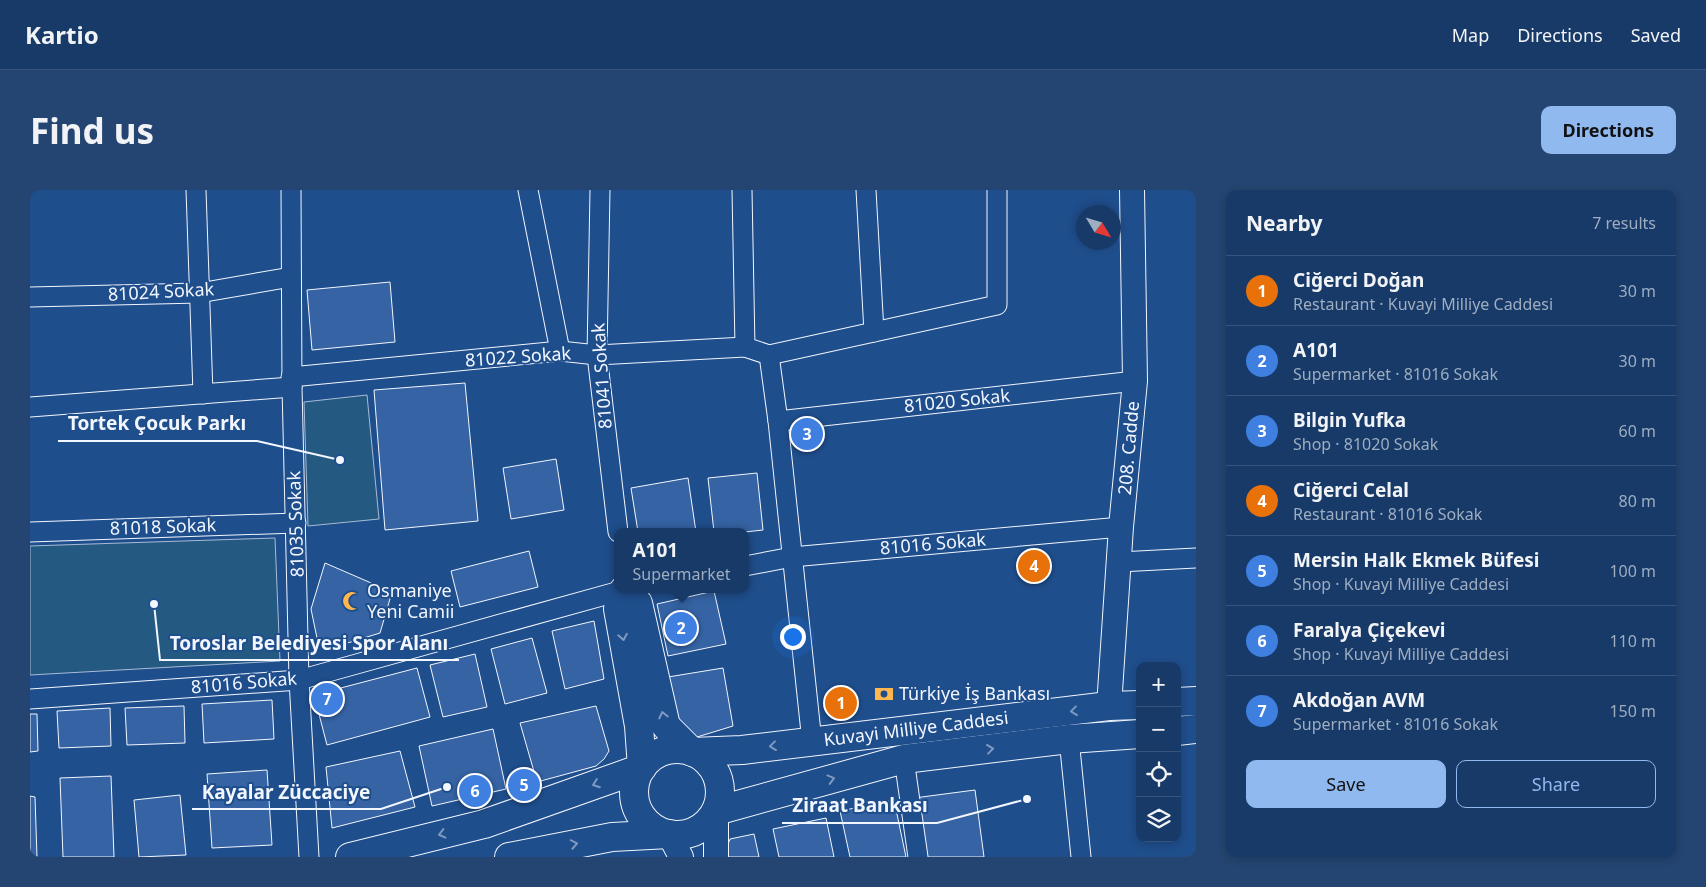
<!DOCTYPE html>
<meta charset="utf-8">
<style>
body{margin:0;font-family:"Noto Sans",sans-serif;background:#244571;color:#f1f3f6}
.controls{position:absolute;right:15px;bottom:15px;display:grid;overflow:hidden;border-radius:10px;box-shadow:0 2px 8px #0003}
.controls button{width:45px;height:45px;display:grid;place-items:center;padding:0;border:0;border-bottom:1px solid #36547d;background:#173a69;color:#f1f3f6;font:25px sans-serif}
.compass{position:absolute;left:1046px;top:15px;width:45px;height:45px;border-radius:50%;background:#173a69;box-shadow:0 2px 8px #0003;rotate:128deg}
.you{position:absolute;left:762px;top:446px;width:18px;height:18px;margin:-12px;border:4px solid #fff;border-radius:50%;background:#1a73e8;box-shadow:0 0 0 8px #1a73e833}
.badge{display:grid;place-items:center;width:32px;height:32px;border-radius:50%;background:#90b9f0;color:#fff;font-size:16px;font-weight:700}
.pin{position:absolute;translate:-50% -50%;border:2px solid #fff;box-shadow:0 1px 5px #0006}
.popup{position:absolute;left:584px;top:338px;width:135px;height:65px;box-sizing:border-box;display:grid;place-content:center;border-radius:10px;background:#173a69;filter:drop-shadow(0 1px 4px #0005);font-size:16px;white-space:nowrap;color:#9eadc0}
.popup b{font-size:19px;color:#f1f3f6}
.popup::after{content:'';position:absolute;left:50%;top:100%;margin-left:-10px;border:10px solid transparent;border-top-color:#173a69}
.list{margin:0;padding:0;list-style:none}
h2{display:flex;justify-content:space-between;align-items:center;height:65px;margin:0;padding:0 20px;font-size:21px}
h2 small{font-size:16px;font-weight:400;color:#9eadc0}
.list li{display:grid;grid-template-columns:32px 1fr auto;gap:15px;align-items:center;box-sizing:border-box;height:70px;padding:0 20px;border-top:1px solid #36547d}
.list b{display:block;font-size:19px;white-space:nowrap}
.list p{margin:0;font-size:16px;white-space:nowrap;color:#9eadc0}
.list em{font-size:16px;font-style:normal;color:#9eadc0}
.actions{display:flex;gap:10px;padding:15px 20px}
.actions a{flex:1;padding:11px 0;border:1px solid #90b9f0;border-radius:10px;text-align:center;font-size:18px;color:#90b9f0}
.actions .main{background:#90b9f0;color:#111}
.icon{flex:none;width:28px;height:28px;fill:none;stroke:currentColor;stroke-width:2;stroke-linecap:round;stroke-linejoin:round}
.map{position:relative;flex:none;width:1166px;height:667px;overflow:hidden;border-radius:10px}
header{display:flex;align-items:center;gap:30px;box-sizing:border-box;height:70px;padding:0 25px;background:#173a69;border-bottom:1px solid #36547d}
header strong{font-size:24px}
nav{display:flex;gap:28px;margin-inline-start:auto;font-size:18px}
.intro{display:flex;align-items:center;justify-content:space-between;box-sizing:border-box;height:120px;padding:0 30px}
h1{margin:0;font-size:35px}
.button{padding:12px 22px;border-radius:10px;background:#90b9f0;color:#111;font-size:18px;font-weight:700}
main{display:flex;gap:30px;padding:0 30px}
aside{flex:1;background:#173a69;border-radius:10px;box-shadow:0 2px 8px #0003}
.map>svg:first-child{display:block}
</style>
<header>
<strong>Kartio</strong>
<nav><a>Map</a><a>Directions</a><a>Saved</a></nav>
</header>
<div class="intro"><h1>Find us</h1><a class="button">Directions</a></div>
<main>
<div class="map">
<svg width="1166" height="667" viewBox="0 0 1166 667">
<rect width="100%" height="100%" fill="#1f4e8c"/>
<!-- green -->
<g fill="#245a82" stroke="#a8bbd7">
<polygon points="337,205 349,329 278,336 274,212"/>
<polygon points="245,348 250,471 0,485 0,356"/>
</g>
<!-- building -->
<g fill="#3563a3" stroke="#f2f6ff">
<polygon points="360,92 365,152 282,160 277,100"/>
<polygon points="435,193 448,331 355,340 344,200"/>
<polygon points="526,269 534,320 481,329 473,278"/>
<polygon points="727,283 733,340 715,342 684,342 678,288"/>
<polygon points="658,288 666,342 608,342 601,298"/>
<polygon points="499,361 508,397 430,417 421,381"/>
<polygon points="295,373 362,402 350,443 311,455 288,453 281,419"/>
<polygon points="684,401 696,454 638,466 627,414"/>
<polygon points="564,431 574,489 535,499 522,441"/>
<polygon points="502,448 517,503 475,514 461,459"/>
<polygon points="445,464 457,517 413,527 400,475"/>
<polygon points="387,478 400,527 297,555 284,505"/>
<polygon points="693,478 703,536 667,547 657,542 650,535 638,487"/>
<polygon points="242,510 244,549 174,553 172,514"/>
<polygon points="154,516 155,553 97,555 95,518"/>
<polygon points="566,516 579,561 574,569 566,576 507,592 490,533"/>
<polygon points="80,518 81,556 29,558 27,521"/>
<polygon points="0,524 7,524 8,561 0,562"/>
<polygon points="463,539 476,599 402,616 389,556"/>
<polygon points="370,561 385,617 302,638 296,577"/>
<polygon points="237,580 242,655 182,658 177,584"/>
<polygon points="81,586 84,667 33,667 30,588"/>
<polygon points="945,600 954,667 892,667 884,608"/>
<polygon points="150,605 156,665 109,667 104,610"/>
<polygon points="0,606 5,607 7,667 0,667"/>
<polygon points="864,610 876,667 820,667 810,621"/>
<polygon points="796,628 804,667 749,667 743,639"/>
<polygon points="724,644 729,667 693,667 700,649"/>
</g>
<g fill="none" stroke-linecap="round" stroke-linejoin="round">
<!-- minor casing -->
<g stroke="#f2f6ff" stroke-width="21">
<g id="minor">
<polyline points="166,0 173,204"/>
<polyline points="261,0 262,197 269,490 279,667"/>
<polyline points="498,0 530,161"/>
<polyline points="570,0 567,165 588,342"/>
<polyline points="712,0 715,157"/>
<polyline points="836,0 844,142"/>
<polyline points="0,107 169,103 261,87"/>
<polyline points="739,165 967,115 967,0"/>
<polyline points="261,187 530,161 567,165 715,157 739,165 748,231 782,552"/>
<polyline points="0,217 262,197"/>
<polyline points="748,231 1105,191"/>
<polyline points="0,342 266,333"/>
<polyline points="1089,372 1166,368"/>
<polyline points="715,376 762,367 1091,337"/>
<polyline points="0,509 269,490 597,399"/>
<polyline points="1039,549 1051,667"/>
<polyline points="874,569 888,667"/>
</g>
</g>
<!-- tertiary casing -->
<g stroke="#f2f6ff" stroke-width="26">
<g id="tertiary">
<polyline points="1079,516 1091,337 1105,191 1102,0"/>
<polyline points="686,621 686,667"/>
<polyline points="639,644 651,667"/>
</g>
</g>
<!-- secondary casing -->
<g stroke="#f2f6ff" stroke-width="30">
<g id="secondary">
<polyline points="1147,512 1166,511"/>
<polyline points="1147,541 1166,539"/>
<circle cx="647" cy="602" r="43"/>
<polyline points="686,621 874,569 1039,549 1110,544"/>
<polyline points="320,667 454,634 612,578 609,536 588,419 594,400 608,413 636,536 662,562 712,560 1079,516 1110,515"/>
<polyline points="479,667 582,647 639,644"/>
</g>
</g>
<!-- minor -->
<use href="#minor" stroke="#1f4e8c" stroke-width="19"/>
<!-- tertiary -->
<use href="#tertiary" stroke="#1f4e8c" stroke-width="24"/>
<!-- secondary -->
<use href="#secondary" stroke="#1f4e8c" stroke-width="28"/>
</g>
<!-- one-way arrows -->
<defs><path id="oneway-chevron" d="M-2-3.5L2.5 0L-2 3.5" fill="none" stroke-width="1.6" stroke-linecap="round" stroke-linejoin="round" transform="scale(1.25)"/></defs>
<g stroke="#7e9ac0">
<use href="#oneway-chevron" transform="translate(593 447) rotate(80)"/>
<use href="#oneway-chevron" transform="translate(1044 521) rotate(173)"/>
<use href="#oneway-chevron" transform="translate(633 525) rotate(-103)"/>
<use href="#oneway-chevron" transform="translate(743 556) rotate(173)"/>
<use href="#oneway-chevron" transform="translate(960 559) rotate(-7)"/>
<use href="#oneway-chevron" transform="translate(801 589) rotate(-15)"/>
<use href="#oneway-chevron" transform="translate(566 594) rotate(160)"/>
<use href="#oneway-chevron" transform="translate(412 644) rotate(166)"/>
<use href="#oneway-chevron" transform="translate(544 654) rotate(-11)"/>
</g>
<!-- icons -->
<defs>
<g id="mosque-bare" transform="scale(1.5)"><path d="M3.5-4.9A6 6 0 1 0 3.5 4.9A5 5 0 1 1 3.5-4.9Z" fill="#ffb74d" stroke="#1f4e8c" stroke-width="2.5" paint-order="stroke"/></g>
<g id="bank-bare" transform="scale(1.5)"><path d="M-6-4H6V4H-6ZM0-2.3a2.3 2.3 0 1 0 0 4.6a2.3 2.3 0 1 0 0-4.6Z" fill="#ffb74d" stroke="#1f4e8c" stroke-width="2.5" paint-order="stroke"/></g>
</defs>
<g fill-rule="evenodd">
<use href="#mosque-bare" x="322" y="411"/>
<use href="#bank-bare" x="854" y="504"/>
</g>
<g text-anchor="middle" stroke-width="4" stroke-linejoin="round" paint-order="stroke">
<!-- street labels -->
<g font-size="18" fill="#f2f6ff" stroke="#1f4e8c">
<text transform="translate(131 102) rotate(-3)" y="6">81024 Sokak</text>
<text transform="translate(488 167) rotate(-4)" y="6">81022 Sokak</text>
<text transform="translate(572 186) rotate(-94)" y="6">81041 Sokak</text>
<text transform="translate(927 211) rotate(-6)" y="6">81020 Sokak</text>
<text transform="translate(1099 258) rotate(-85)" y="6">208. Cadde</text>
<text transform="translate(266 334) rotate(-92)" y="6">81035 Sokak</text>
<text transform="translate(133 337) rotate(-2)" y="6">81018 Sokak</text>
<text transform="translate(903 354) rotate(-5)" y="6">81016 Sokak</text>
<text transform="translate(214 493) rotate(-5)" y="6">81016 Sokak</text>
<text transform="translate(886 539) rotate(-7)" y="6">Kuvayi Milliye Caddesi</text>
</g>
<!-- poi labels -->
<g font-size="18" fill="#f2f6ff" stroke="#1f4e8c" text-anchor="start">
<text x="337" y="407">Osmaniye<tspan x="337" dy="21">Yeni Camii</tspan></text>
<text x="869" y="510">Türkiye İş Bankası</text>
</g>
</g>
<!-- callouts -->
<path fill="none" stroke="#f2f6ff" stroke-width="2" d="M310 270L227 251H28M124 414L130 470H429M417 597L351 619H162M997 609L907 633H752"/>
<g fill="#f2f6ff" stroke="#1f4e8c" stroke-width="2">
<circle cx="310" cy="270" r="5"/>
<circle cx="124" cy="414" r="5"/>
<circle cx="417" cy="597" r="5"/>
<circle cx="997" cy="609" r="5"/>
</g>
<g font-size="19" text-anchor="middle" font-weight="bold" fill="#f2f6ff" stroke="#1f4e8c" stroke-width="4" stroke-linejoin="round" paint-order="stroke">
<text x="127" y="240">Tortek Çocuk Parkı</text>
<text x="279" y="460">Toroslar Belediyesi Spor Alanı</text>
<text x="256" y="609">Kayalar Züccaciye</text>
<text x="830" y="622">Ziraat Bankası</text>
</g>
</svg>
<div class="controls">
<button>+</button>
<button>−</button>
<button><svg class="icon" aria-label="locate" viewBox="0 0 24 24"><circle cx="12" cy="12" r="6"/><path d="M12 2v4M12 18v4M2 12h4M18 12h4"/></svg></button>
<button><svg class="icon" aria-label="layers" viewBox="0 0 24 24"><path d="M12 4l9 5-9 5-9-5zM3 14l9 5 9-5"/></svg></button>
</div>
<svg class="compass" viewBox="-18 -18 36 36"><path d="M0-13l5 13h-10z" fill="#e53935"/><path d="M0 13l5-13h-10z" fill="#9eadc0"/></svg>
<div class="you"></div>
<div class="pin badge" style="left:811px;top:513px;background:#e8710a">1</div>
<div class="pin badge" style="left:651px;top:438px;background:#3f7fe0">2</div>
<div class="popup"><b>A101</b>Supermarket</div>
<div class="pin badge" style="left:777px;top:244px;background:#3f7fe0">3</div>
<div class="pin badge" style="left:1004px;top:376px;background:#e8710a">4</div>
<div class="pin badge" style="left:494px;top:595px;background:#3f7fe0">5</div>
<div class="pin badge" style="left:445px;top:601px;background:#3f7fe0">6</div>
<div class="pin badge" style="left:297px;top:509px;background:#3f7fe0">7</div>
</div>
<aside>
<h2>Nearby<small>7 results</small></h2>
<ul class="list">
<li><span class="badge" style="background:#e8710a">1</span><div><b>Ciğerci Doğan</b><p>Restaurant · Kuvayi Milliye Caddesi</p></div><em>30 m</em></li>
<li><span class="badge" style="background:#3f7fe0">2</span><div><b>A101</b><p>Supermarket · 81016 Sokak</p></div><em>30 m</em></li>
<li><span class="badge" style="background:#3f7fe0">3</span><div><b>Bilgin Yufka</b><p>Shop · 81020 Sokak</p></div><em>60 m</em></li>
<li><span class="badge" style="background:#e8710a">4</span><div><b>Ciğerci Celal</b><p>Restaurant · 81016 Sokak</p></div><em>80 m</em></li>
<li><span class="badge" style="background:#3f7fe0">5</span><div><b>Mersin Halk Ekmek Büfesi</b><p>Shop · Kuvayi Milliye Caddesi</p></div><em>100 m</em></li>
<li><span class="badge" style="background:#3f7fe0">6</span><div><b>Faralya Çiçekevi</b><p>Shop · Kuvayi Milliye Caddesi</p></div><em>110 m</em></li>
<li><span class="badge" style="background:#3f7fe0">7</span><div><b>Akdoğan AVM</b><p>Supermarket · 81016 Sokak</p></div><em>150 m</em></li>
</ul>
<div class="actions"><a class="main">Save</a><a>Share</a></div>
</aside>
</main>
